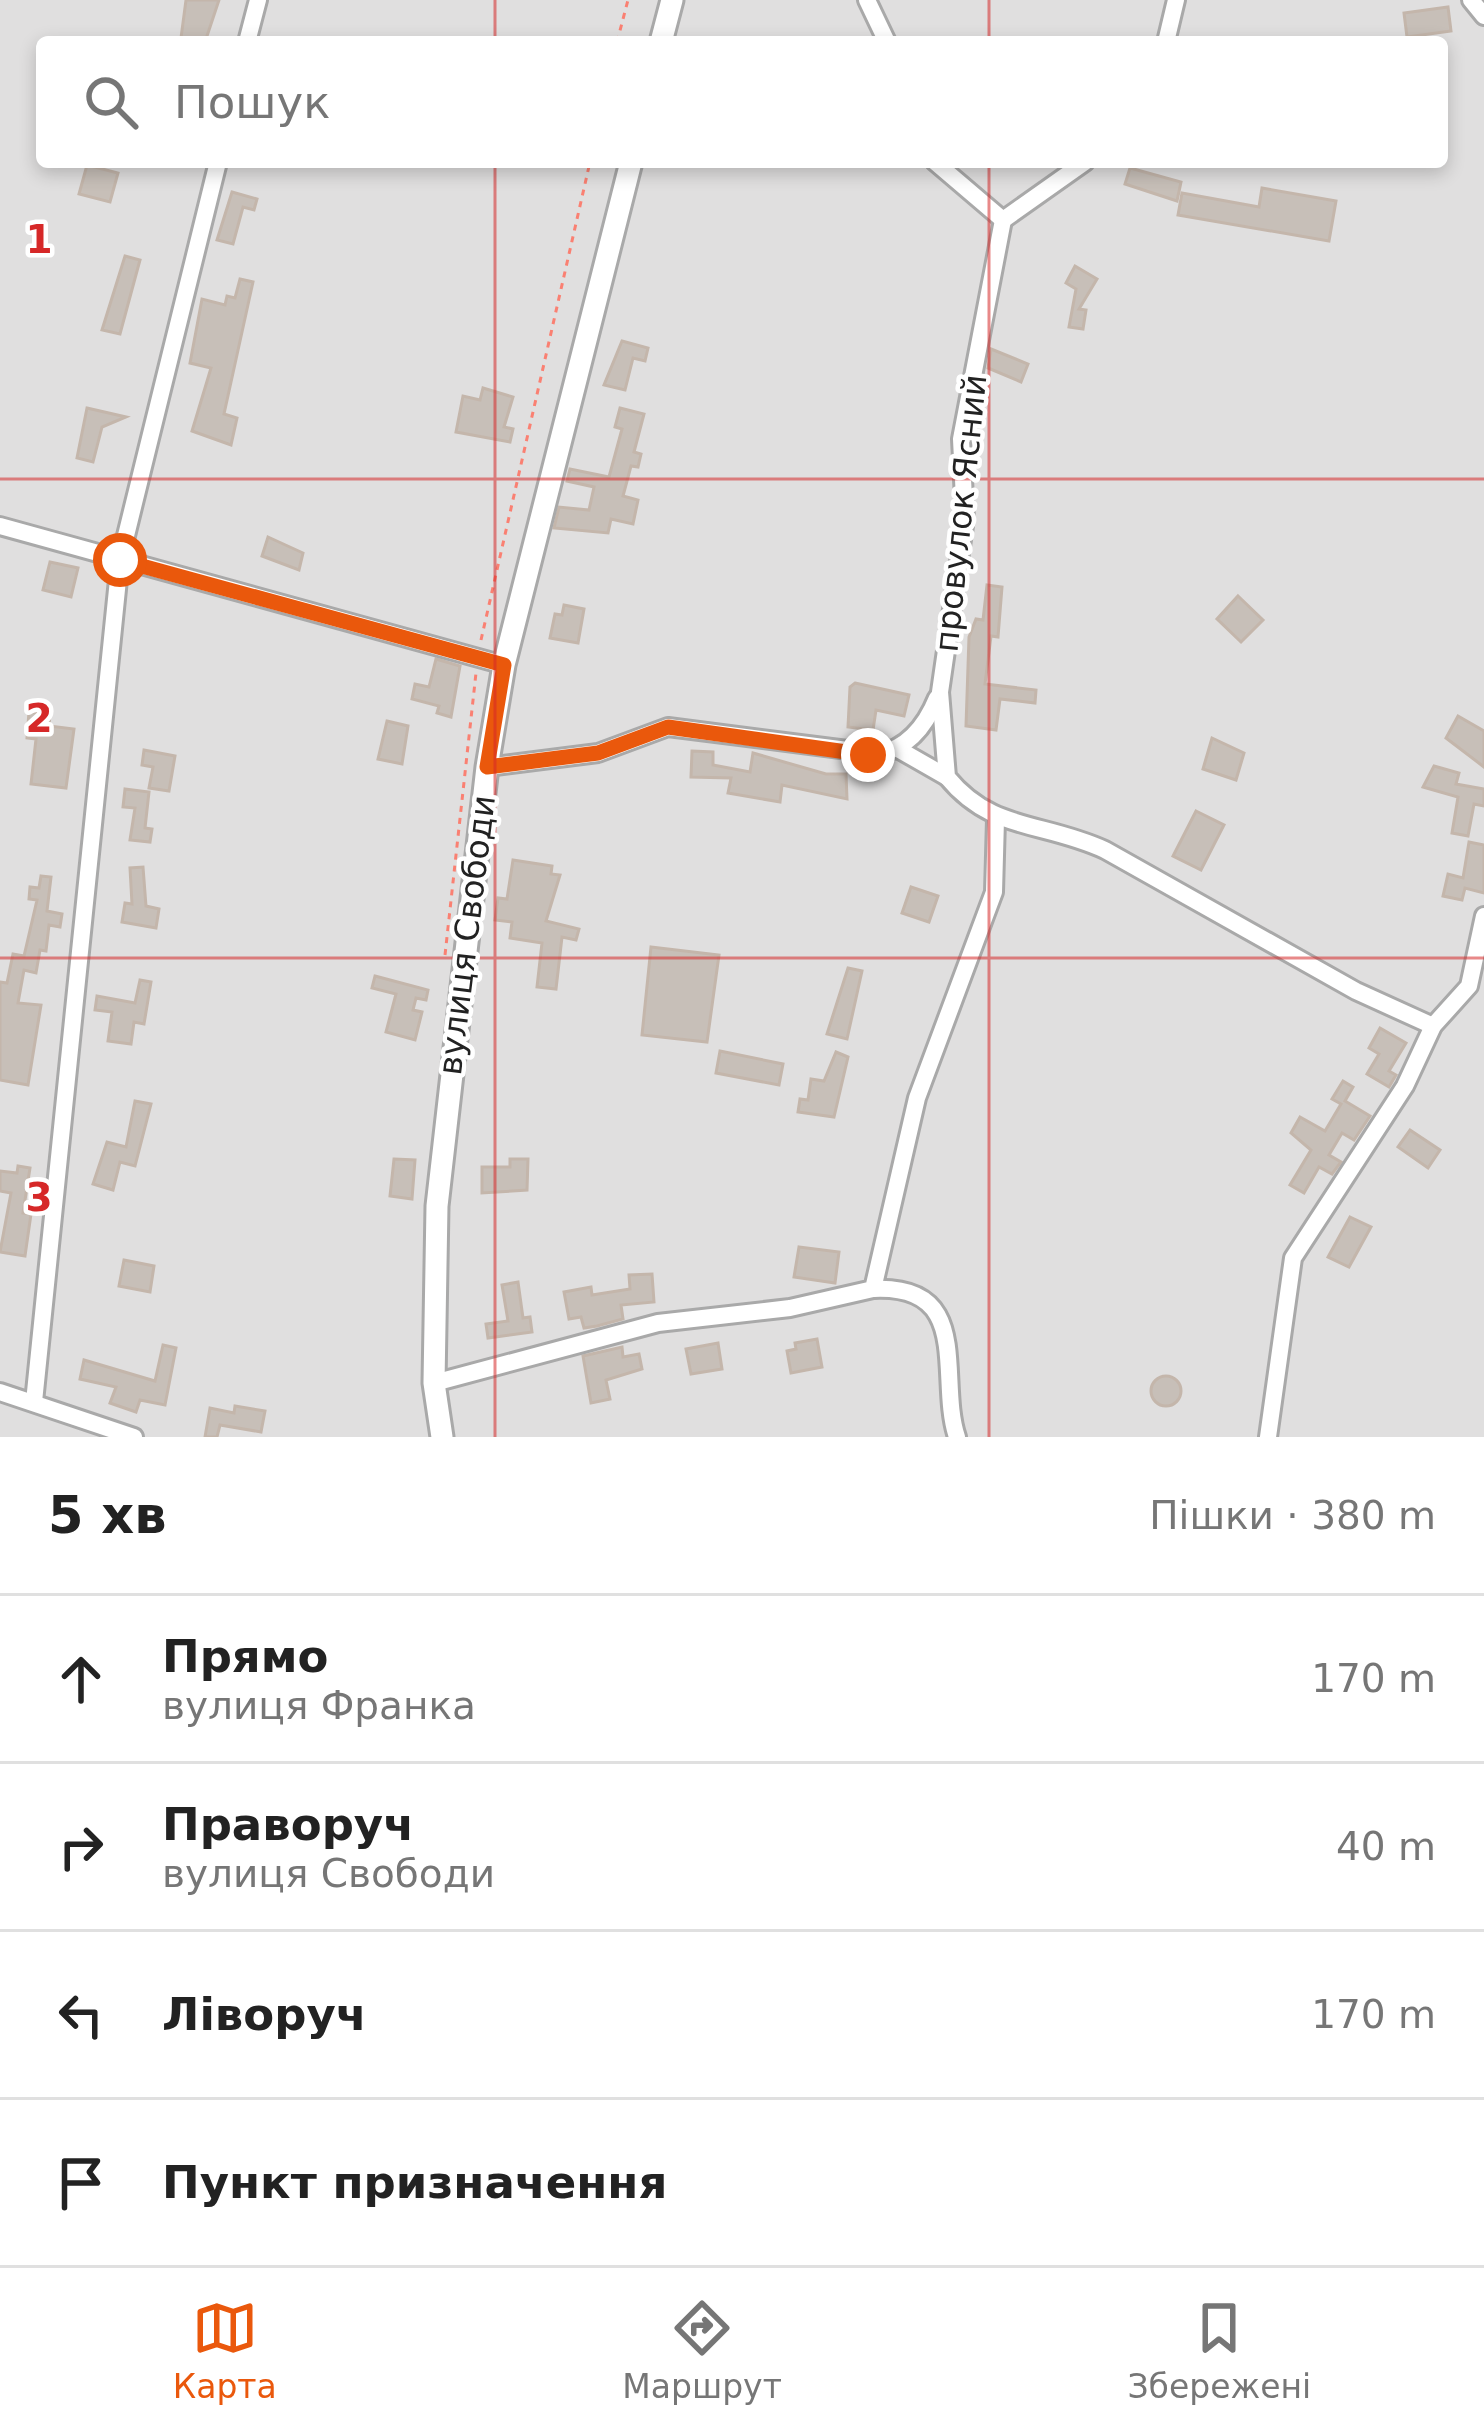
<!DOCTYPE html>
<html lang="uk">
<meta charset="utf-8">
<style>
body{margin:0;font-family:"DejaVu Sans",sans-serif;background:#f2f2f2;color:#222}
.stop{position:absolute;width:36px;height:36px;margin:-27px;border:9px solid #ea580c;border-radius:50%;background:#fff}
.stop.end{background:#ea580c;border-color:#fff;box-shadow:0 3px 12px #0008}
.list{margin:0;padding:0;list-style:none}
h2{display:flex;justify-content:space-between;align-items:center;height:156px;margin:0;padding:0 48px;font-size:51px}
h2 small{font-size:39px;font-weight:400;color:#767676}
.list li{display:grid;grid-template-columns:78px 1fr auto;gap:36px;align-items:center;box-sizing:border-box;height:168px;padding:0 48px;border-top:3px solid #e0e0e0}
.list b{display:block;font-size:45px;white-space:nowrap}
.list p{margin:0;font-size:39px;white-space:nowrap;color:#767676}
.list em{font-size:39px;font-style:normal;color:#767676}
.icon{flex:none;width:66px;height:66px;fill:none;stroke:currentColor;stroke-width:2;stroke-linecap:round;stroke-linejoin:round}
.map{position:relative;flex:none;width:1484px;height:1437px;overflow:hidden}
.search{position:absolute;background:#fff;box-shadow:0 6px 18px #0003;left:36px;right:36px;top:36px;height:132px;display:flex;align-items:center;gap:30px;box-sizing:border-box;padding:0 42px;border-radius:12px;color:#767676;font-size:45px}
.sheet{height:828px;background:#fff}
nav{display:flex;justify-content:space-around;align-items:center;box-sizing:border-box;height:168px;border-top:3px solid #e0e0e0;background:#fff;font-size:33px;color:#767676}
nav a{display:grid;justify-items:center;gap:6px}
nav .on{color:#ea580c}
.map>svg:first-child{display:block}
</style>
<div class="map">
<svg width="1484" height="1437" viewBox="0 0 1484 1437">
<rect width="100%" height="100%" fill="#f2efe9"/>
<!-- residential -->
<path fill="#e0dfdf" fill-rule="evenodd" d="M0 0H1484V1437H0ZM42 42H1442V162H42Z"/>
<!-- building -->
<g fill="#c7bfb8" stroke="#c4b6ab" stroke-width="3">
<polygon points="186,0 219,0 205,42 181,38"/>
<polygon points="1448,7 1451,31 1407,37 1404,13"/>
<polygon points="87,165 118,173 110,202 79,194"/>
<polygon points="1130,168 1181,182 1177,201 1125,184"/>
<polygon points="1262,188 1336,201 1329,241 1178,215 1182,193 1259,207"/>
<polygon points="232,192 257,199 254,210 243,207 233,244 217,240"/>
<polygon points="125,256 140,260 120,334 102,330"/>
<polygon points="1075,266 1097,279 1079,309 1086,310 1083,329 1069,327 1076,289 1066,283"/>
<polygon points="240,279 253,282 224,414 237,418 231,445 192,431 211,368 190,363 202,299 225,305 227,296 235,298"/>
<polygon points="622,341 648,348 645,361 633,358 625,390 604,385"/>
<polygon points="991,349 1028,364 1021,382 988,368"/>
<polygon points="483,388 513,397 504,427 513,429 510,442 456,432 463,396 480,400"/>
<polygon points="87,408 126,417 102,427 93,462 77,458"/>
<polygon points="620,408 644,414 634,452 641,454 638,467 631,466 623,496 638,500 633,524 611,519 608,533 554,528 559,507 589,510 594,487 567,481 570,469 609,477 622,429 615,427"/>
<polygon points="268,537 303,553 299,570 262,556"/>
<polygon points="50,562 78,568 71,597 43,590"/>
<polygon points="987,585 1002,587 998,637 991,636 985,684 1036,690 1035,703 1000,699 996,730 966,726 969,637 976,619 983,620"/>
<polygon points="1238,596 1263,620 1241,642 1217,619"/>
<polygon points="564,605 584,609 578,643 550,638 555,614 562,615"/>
<polygon points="436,659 460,666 451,717 437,713 439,706 412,699 415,684 429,687"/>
<polygon points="855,683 909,695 904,716 876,710 873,730 848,727 850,687"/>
<polygon points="29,712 50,714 49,726 74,729 66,788 31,784 36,739 27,738"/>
<polygon points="1458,716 1484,731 1484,767 1446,738"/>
<polygon points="387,721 408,726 402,764 378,759"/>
<polygon points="1212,738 1244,753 1236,780 1203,769"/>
<polygon points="144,750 175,756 169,791 149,788 153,767 142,765"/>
<polygon points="692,751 713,752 713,765 750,772 753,753 826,774 846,774 847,799 782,785 780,802 728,793 731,778 691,777"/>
<polygon points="1434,766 1459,773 1456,784 1484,789 1484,806 1474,804 1468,836 1452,833 1458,797 1423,787"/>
<polygon points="125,789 149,792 145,828 152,829 150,842 130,840 135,808 123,807"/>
<polygon points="1196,811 1224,825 1201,870 1173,856"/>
<polygon points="1469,842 1484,845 1484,893 1465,888 1462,900 1443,896 1448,874 1463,878"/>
<polygon points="513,860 552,866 551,874 560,875 546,921 579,929 576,940 562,937 556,989 537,987 542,943 510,938 512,922 495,920 498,898 507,899"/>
<polygon points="143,867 146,906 159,909 156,928 122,922 125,903 132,904 130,868"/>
<polygon points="41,876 51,877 47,911 62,914 60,927 49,925 46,951 40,950 36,973 24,970 18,1003 41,1005 28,1085 0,1080 0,982 7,983 13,954 24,956 37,900 29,899 30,887 39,888"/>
<polygon points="911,887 938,896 929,922 902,913"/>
<polygon points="651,947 719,955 707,1042 642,1035"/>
<polygon points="848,968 862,971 847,1039 827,1034"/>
<polygon points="375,976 428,990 426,1000 416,998 413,1010 422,1012 415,1040 386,1032 396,994 372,988"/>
<polygon points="140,980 151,982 144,1024 134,1022 131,1044 108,1041 112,1012 95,1010 97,996 135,1003"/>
<polygon points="1380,1028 1406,1043 1389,1071 1396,1075 1389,1087 1367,1074 1379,1054 1369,1048"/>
<polygon points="720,1051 783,1064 779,1085 716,1073"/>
<polygon points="836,1052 848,1057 834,1117 798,1112 800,1099 808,1100 811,1079 824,1081"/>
<polygon points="1343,1081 1353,1087 1345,1101 1370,1116 1354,1140 1342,1133 1329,1155 1341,1162 1332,1174 1319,1167 1304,1193 1290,1185 1311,1150 1291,1133 1300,1117 1325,1131 1341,1104 1332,1099"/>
<polygon points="135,1101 151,1104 135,1166 120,1162 113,1190 93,1184 107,1142 126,1147"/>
<polygon points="1410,1130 1440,1150 1428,1168 1398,1147"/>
<polygon points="394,1159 415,1160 412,1199 390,1196"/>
<polygon points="510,1159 528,1159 527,1190 482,1193 482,1167 510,1167"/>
<polygon points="18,1166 30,1168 23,1213 31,1214 25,1256 0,1252 11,1193 0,1191 0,1171 17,1173"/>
<polygon points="1350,1217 1371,1227 1349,1267 1328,1257"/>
<polygon points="799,1247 839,1252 835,1283 794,1277"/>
<polygon points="124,1260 154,1266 150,1292 119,1286"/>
<polygon points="652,1274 654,1302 621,1305 623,1319 597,1326 584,1328 581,1317 569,1319 564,1292 591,1287 592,1295 630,1289 629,1275"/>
<polygon points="518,1282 523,1318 530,1317 532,1332 488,1338 486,1324 508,1321 502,1285"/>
<polygon points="817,1339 822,1367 791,1373 787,1351 796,1349 795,1343"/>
<polygon points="718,1343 722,1369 691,1374 686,1349"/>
<polygon points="163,1345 176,1348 165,1405 140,1400 136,1412 110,1403 116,1387 80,1379 84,1360 155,1381"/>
<polygon points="622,1347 623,1357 639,1354 642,1369 606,1380 610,1399 591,1403 583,1356"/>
<circle cx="1166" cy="1391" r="15"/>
<polygon points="235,1406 265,1411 261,1432 220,1425 217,1437 205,1437 210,1408 234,1413"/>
</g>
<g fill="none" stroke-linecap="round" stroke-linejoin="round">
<!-- minor casing -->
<g stroke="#a9a9a9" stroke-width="22">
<g id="minor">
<polyline points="867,0 887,42"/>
<polyline points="1471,0 1484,16"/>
<polyline points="247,42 258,0"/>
<polyline points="1166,42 1176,0"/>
<path d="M935 162 1003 220 961 439 965 519 940 692 947 777C992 832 1042 821 1105 850L1356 991 1433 1026"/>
<polyline points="1003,220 1085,162"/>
<polyline points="0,526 504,665"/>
<polyline points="898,749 947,777"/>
<path d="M487 767 598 753 668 727 879 754C908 748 926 725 937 698"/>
<path d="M873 1289C975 1284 937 1378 957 1437"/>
<polyline points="434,1383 658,1323 790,1308 873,1289 917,1098 994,892 996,819"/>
<polyline points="0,1392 134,1437"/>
<polyline points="34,1402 120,560 218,162"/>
<polyline points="1268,1437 1293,1258 1405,1086 1433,1026 1469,986 1484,916"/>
</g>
</g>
<!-- tertiary casing -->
<g stroke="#a9a9a9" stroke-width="27">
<g id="tertiary">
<polyline points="661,42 672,0"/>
<polyline points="442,1437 434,1383 437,1206 487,767 504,665 631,162"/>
</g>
</g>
<!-- path -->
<g stroke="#fa8072" stroke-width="3" stroke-dasharray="6 6" stroke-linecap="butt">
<polyline points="617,42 628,0"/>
<polyline points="481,640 590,162"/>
<polyline points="445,955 476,673"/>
</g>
<!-- minor -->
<use href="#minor" stroke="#fff" stroke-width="16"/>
<!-- tertiary -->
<use href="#tertiary" stroke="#fff" stroke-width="21"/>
</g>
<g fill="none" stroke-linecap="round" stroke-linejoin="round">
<!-- route -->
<polyline stroke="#ea580c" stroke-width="15" points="120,560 504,665 487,767 598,753 668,727 868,755"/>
</g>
<!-- grid -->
<path fill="none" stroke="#d62828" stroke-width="3" stroke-opacity="0.55" d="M495 0V42M989 0V42M495 162V1437M989 162V1437M0 479H1484M0 958H1484"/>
<g text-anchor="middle" stroke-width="9" stroke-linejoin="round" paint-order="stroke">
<!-- street labels -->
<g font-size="33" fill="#222" stroke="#fff">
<text transform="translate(960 513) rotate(-84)" y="12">провулок Ясний</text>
<text transform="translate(466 935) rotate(-83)" y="12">вулиця Свободи</text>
</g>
</g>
<g font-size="39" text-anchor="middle" font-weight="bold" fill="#d62828" stroke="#fff" stroke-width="9" stroke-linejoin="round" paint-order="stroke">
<text x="39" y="253">1</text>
<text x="39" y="732">2</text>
<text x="39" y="1211">3</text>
</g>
</svg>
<div class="stop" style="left:120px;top:560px"></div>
<div class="stop end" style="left:868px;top:755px"></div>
<div class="search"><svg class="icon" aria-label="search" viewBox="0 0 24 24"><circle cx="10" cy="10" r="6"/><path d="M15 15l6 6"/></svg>Пошук</div>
</div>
<section class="sheet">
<h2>5 хв<small>Пішки · 380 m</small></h2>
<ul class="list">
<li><svg class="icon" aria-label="ahead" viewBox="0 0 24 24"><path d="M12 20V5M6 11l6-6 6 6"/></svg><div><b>Прямо</b><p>вулиця Франка</p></div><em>170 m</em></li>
<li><svg class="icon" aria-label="right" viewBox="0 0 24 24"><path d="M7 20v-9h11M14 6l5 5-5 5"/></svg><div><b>Праворуч</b><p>вулиця Свободи</p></div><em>40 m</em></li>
<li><svg class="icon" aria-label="left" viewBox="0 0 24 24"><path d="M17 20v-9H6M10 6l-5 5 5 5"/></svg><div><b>Ліворуч</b></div><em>170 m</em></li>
<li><svg class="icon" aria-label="arrive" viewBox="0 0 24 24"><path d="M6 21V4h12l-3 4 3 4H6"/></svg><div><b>Пункт призначення</b></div></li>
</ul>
</section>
<nav>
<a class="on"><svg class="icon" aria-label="map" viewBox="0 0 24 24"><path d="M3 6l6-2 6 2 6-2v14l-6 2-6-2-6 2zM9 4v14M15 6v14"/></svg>Карта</a>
<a><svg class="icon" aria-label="directions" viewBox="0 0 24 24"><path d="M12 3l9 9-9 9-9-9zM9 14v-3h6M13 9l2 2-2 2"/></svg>Маршрут</a>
<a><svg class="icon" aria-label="saved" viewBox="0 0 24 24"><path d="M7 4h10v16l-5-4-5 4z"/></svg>Збережені</a>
</nav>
